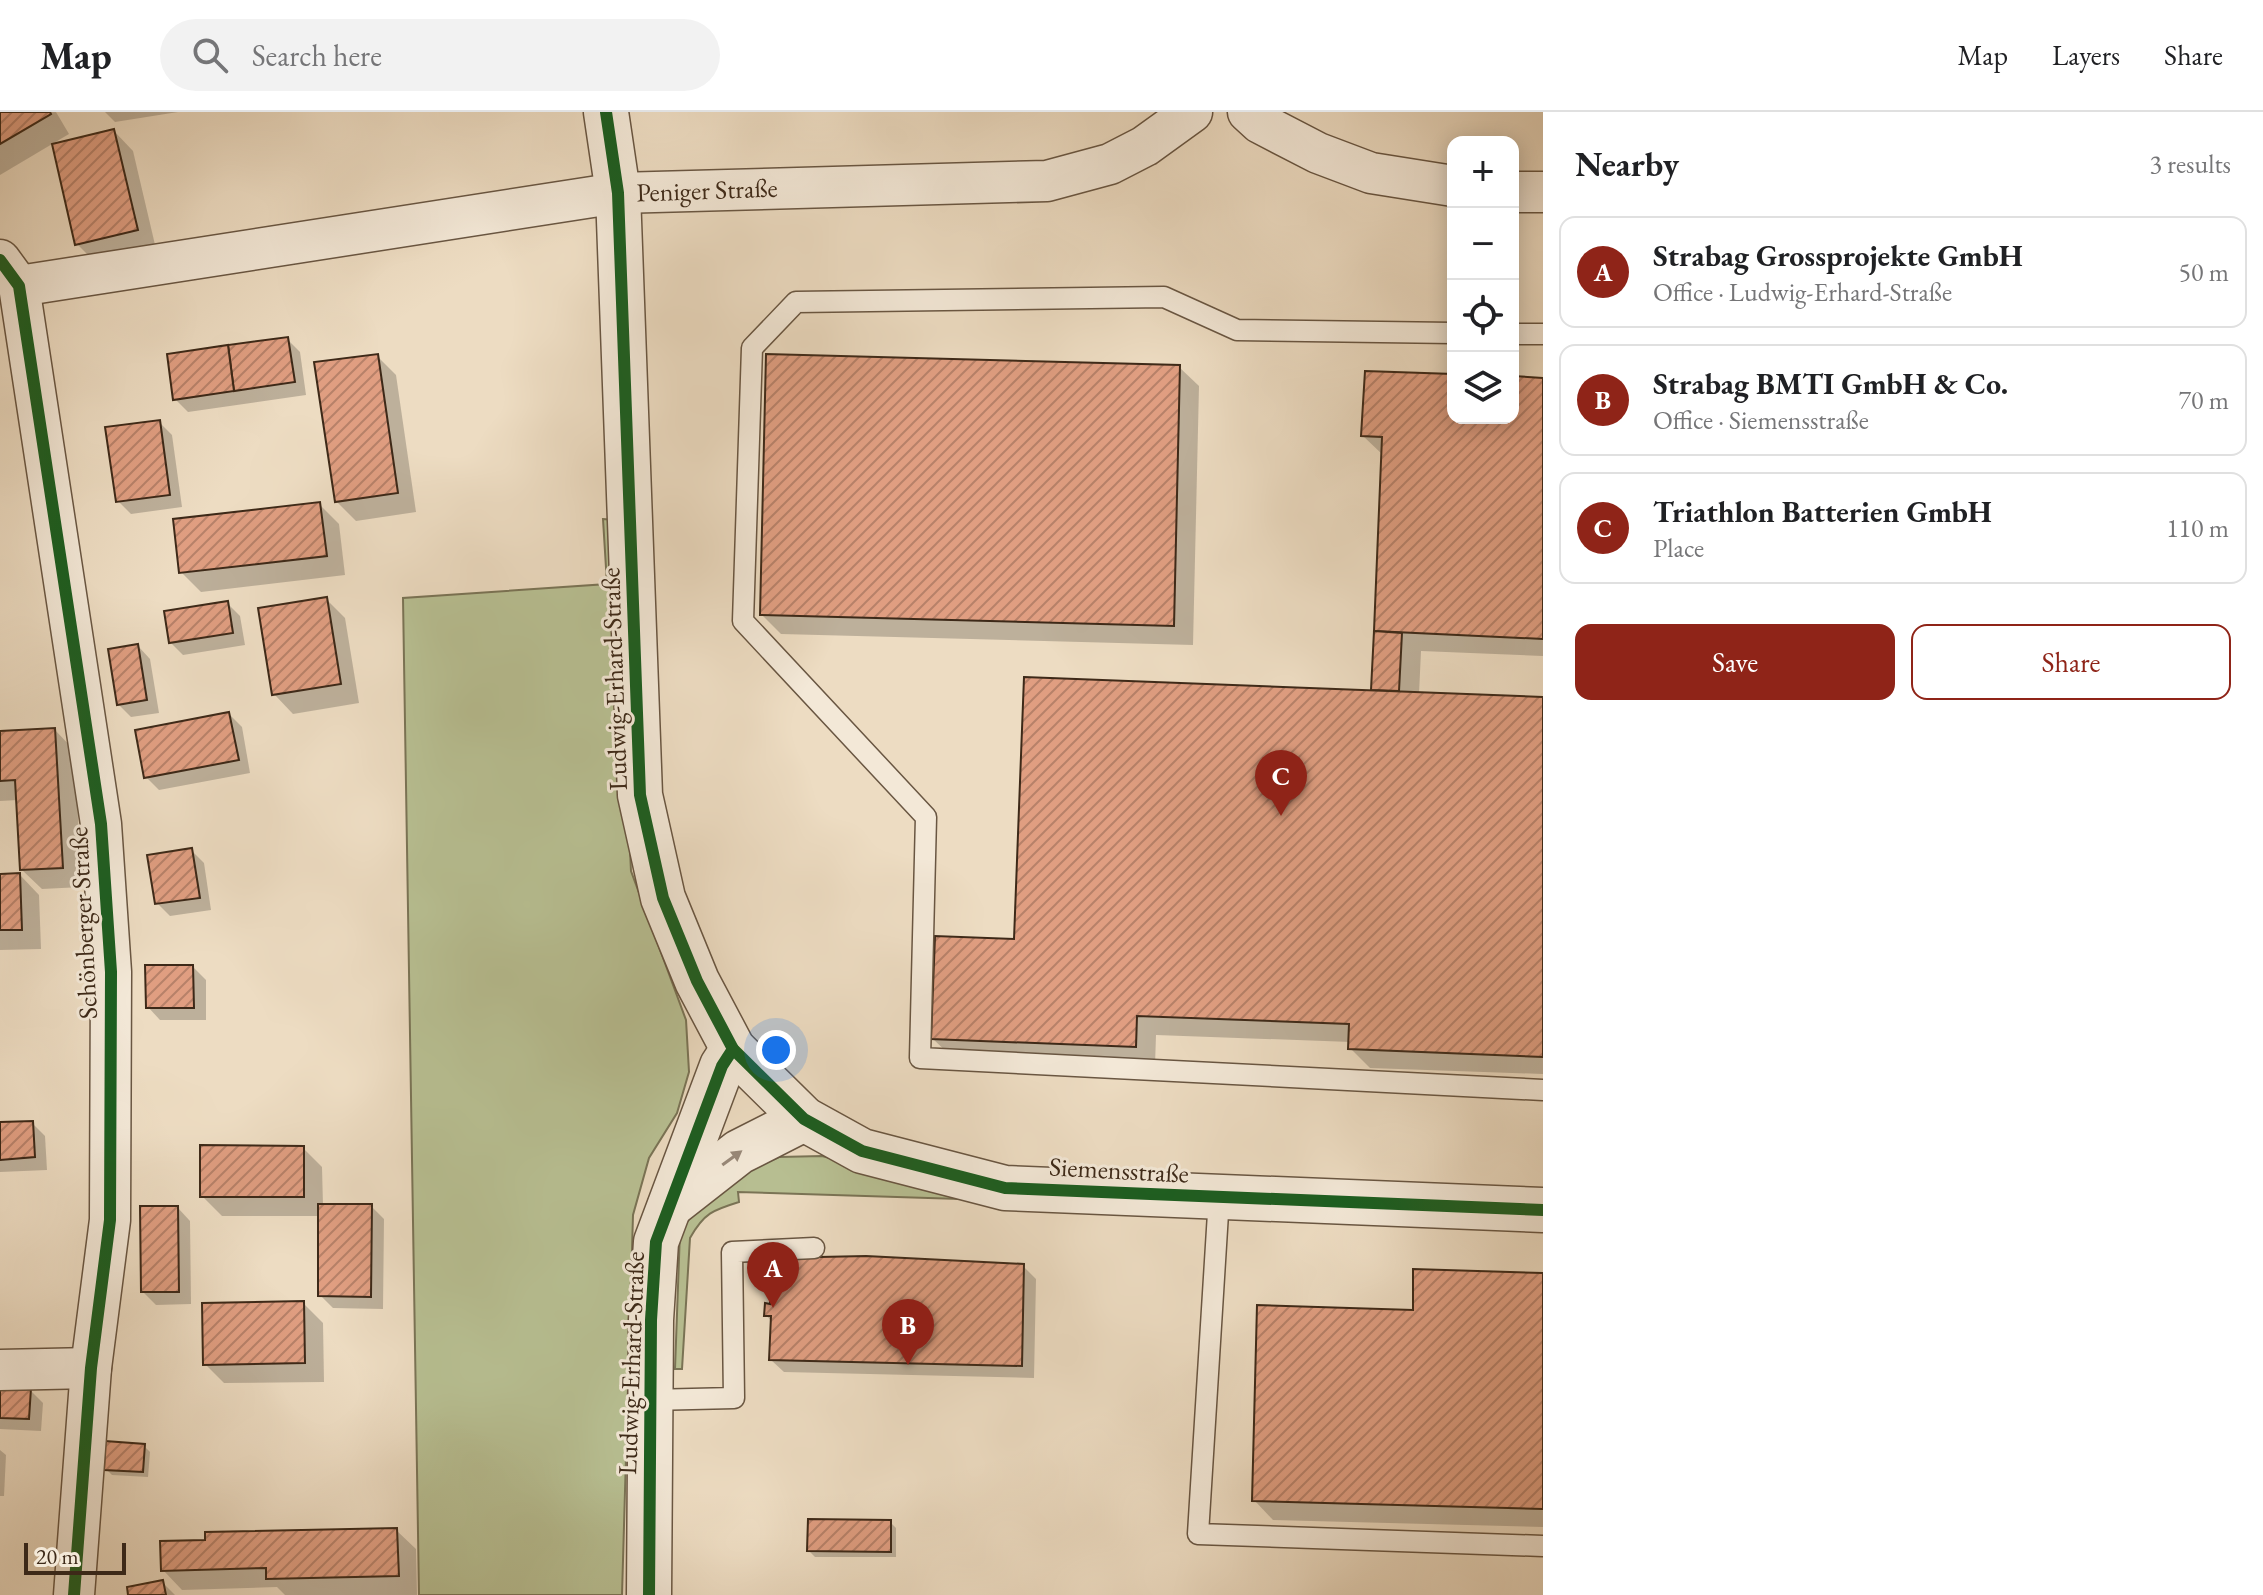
<!DOCTYPE html>
<meta charset="utf-8">
<style>
body{margin:0;font-family:"EB Garamond",serif;background:#f2f2f2;color:#202124}
.controls{position:absolute;right:24px;top:24px;display:grid;overflow:hidden;border-radius:16px;box-shadow:0 4px 20px #0003}
.controls button{width:72px;height:72px;display:grid;place-items:center;padding:0;border:0;border-bottom:2px solid #e0e0e0;background:#fff;color:#202124;font:40px sans-serif}
.scale{position:absolute;left:24px;bottom:20px;width:102px;box-sizing:border-box;padding-left:8px;border:4px solid #3d2918;border-top:0;font-size:22px;line-height:28px;white-space:nowrap;color:#3d2918;-webkit-text-stroke:6px #f3e8d7;paint-order:stroke}
.you{position:absolute;left:776px;top:938px;width:28px;height:28px;margin:-20px;border:6px solid #fff;border-radius:50%;background:#1a73e8;box-shadow:0 0 0 12px #1a73e833}
.badge{display:grid;place-items:center;width:52px;height:52px;border-radius:50%;background:#8f2418;color:#fff;font-size:26px;font-weight:700}
.pin{position:absolute;translate:-50% -66px;filter:drop-shadow(0 2px 4px #0008)}
.pin::after{content:'';position:absolute;top:42px;width:28px;height:24px;background:inherit;clip-path:polygon(0 0,100% 0,50% 100%)}
.list{margin:0;padding:0;list-style:none}
h2{display:flex;justify-content:space-between;align-items:center;height:104px;margin:0;padding:0 32px;font-size:34px}
h2 small{font-size:26px;font-weight:400;color:#757577}
.list li{display:grid;grid-template-columns:52px 1fr auto;gap:24px;align-items:center;box-sizing:border-box;height:112px;margin:0 16px 16px;padding:0 16px;border:2px solid #e0e0e0;border-radius:16px}
.list b{display:block;font-size:30px;white-space:nowrap}
.list p{margin:0;font-size:26px;white-space:nowrap;color:#757577}
.list em{font-size:26px;font-style:normal;color:#757577}
.actions{display:flex;gap:16px;padding:24px 32px}
.actions a{flex:1;padding:18px 0;border:2px solid #8f2418;border-radius:16px;text-align:center;font-size:28px;color:#8f2418}
.actions .main{background:#8f2418;color:#fff}
.icon{flex:none;width:44px;height:44px;fill:none;stroke:currentColor;stroke-width:2;stroke-linecap:round;stroke-linejoin:round}
.map{position:relative;flex:none;width:1543px;height:1483px;overflow:hidden}
header{display:flex;align-items:center;gap:48px;box-sizing:border-box;height:112px;padding:0 40px;background:#fff;border-bottom:2px solid #e0e0e0}
header strong{font-size:38px}
nav{display:flex;gap:44px;margin-inline-start:auto;font-size:28px}
.search{width:560px;height:72px;background:#f2f2f2;display:flex;align-items:center;gap:20px;box-sizing:border-box;padding:0 28px;border-radius:44px;color:#757577;font-size:30px}
main{display:flex}
aside{flex:1;background:#fff}
.map>svg:first-child{display:block}
</style>
<header>
<strong>Map</strong>
<div class="search"><svg class="icon" aria-label="search" viewBox="0 0 24 24"><circle cx="10" cy="10" r="6"/><path d="M15 15l6 6"/></svg>Search here</div>
<nav><a>Map</a><a>Layers</a><a>Share</a></nav>
</header>
<main>
<div class="map">
<svg width="1543" height="1483" viewBox="0 0 1543 1483">
<defs>
<pattern id="building-hatch" width="6" height="6" patternUnits="userSpaceOnUse" patternTransform="scale(2)"><rect width="6" height="6" fill="#e09e81"/><path d="M-1 1l2-2M0 6l6-6M5 7l2-2" fill="none" stroke="#b78169"/></pattern>
</defs>
<rect width="100%" height="100%" fill="#eddcc2"/>
<filter id="stains"><feTurbulence type="fractalNoise" baseFrequency=".0025" numOctaves="4"/><feColorMatrix values="0 0 0 0 .2 0 0 0 0 .09 0 0 0 0 .02 0 0 0 .5 -.17"/></filter>
<radialGradient id="worn" r=".72"><stop offset=".6" stop-color="#630" stop-opacity="0"/><stop offset="1" stop-color="#630" stop-opacity=".3"/></radialGradient>
<!-- green -->
<g fill="#b8c093" stroke="#7a7456" stroke-width="2">
<polygon points="603,407 614,408 631,759 686,908 689,960 677,1001 649,1046 633,1103 622,1483 419,1483 403,486 607,472"/>
<path d="M822 1044 992 1088 738 1080 739 1090C713 1098 704 1101 690 1126L682 1257H675L680 1119 694 1101 748 1059 779 1045Z"/>
</g>
<!-- shadow -->
<g fill="#0003">
<polygon points="0,0 56,0 69,22 0,63"/>
<polygon points="105,0 178,0 115,10"/>
<polygon points="114,19 133,39 156,137 96,151 77,132"/>
<polygon points="287,227 300,240 306,283 188,300 175,287"/>
<polygon points="377,244 396,263 416,400 356,409 336,389"/>
<polygon points="1179,255 1199,274 1193,533 781,522 762,503"/>
<polygon points="1453,264 1453,306 1513,306 1513,266 1543,268 1543,544 1421,539 1419,582 1543,587 1543,962 1370,956 1350,936 1351,930 1156,923 1155,954 953,946 933,927 1016,829 1373,580 1383,343 1363,324"/>
<polygon points="159,310 172,323 182,395 131,402 118,389"/>
<polygon points="319,392 339,412 345,463 201,480 181,460"/>
<polygon points="326,487 345,506 359,591 293,602 274,582"/>
<polygon points="227,491 240,504 245,533 183,543 170,530"/>
<polygon points="138,534 150,547 159,601 131,605 118,592"/>
<polygon points="229,602 242,615 250,661 159,678 146,665"/>
<polygon points="55,618 74,638 82,775 42,777 22,758 18,688 0,689 0,621"/>
<polygon points="191,738 204,751 211,798 170,804 157,791"/>
<polygon points="20,763 39,783 41,837 0,838 0,764"/>
<polygon points="193,855 206,868 206,908 160,908 148,895"/>
<polygon points="32,1011 45,1024 47,1058 0,1060 0,1012"/>
<polygon points="303,1036 322,1055 323,1094 371,1094 384,1107 383,1197 333,1196 320,1183 320,1104 222,1104 202,1084"/>
<polygon points="178,1096 190,1109 191,1192 156,1193 143,1180"/>
<polygon points="1023,1154 1036,1167 1034,1266 784,1260 771,1248 772,1210 766,1203"/>
<polygon points="1543,1163 1543,1415 1273,1408 1254,1388 1415,1200"/>
<polygon points="303,1191 323,1211 324,1270 224,1271 205,1252"/>
<polygon points="0,1277 30,1278 43,1291 41,1319 0,1317"/>
<polygon points="144,1334 150,1340 148,1365 112,1363 106,1357"/>
<polygon points="0,1338 6,1343 4,1384 0,1384"/>
<polygon points="890,1410 896,1416 896,1445 815,1445 809,1439"/>
<polygon points="396,1418 416,1437 417,1483 285,1483 277,1475 182,1478 163,1458"/>
<polygon points="163,1471 175,1483 130,1483"/>
</g>
<!-- building -->
<g fill="url(#building-hatch)" stroke="#3d2918" stroke-width="2">
<polygon points="0,0 50,0 51,2 0,32"/>
<polygon points="114,17 138,118 75,133 52,32"/>
<polygon points="288,225 295,270 234,279 228,233"/>
<polygon points="228,233 234,279 173,288 167,242"/>
<polygon points="378,242 398,381 335,390 314,250"/>
<polygon points="766,242 1180,253 1174,514 760,503"/>
<polygon points="1365,259 1453,262 1453,306 1513,306 1513,264 1543,266 1543,527 1374,519 1382,325 1361,324"/>
<polygon points="160,308 170,383 116,390 105,315"/>
<polygon points="320,390 327,444 179,461 173,407"/>
<polygon points="327,485 341,572 272,583 258,496"/>
<polygon points="228,489 233,521 169,531 164,499"/>
<polygon points="1374,519 1402,521 1399,579 1371,578"/>
<polygon points="138,532 147,588 117,593 108,537"/>
<polygon points="1024,565 1543,585 1543,945 1348,937 1349,912 1137,904 1136,935 931,927 935,824 1014,827"/>
<polygon points="229,600 239,648 144,666 135,618"/>
<polygon points="55,616 63,756 20,758 15,668 0,669 0,619"/>
<polygon points="192,736 200,786 155,792 147,743"/>
<polygon points="20,761 22,818 0,818 0,762"/>
<polygon points="145,853 193,853 194,896 146,896"/>
<polygon points="33,1009 35,1045 0,1048 0,1010"/>
<polygon points="200,1033 304,1034 304,1085 200,1085"/>
<polygon points="318,1092 372,1092 371,1185 318,1184"/>
<polygon points="140,1094 178,1094 179,1180 141,1180"/>
<polygon points="866,1144 1024,1152 1022,1254 769,1248 771,1204 764,1204 765,1191 770,1192 772,1146"/>
<polygon points="1413,1157 1543,1161 1543,1397 1252,1389 1257,1193 1413,1198"/>
<polygon points="304,1189 305,1251 203,1253 202,1191"/>
<polygon points="0,1275 31,1276 29,1307 0,1306"/>
<polygon points="105,1329 145,1332 143,1360 104,1358"/>
<polygon points="808,1407 891,1408 891,1440 807,1439"/>
<polygon points="397,1416 399,1464 266,1467 266,1456 161,1459 160,1429 205,1428 205,1420"/>
<polygon points="163,1468 166,1483 128,1483 127,1475"/>
</g>
<g fill="none" stroke-linecap="round" stroke-linejoin="round">
<!-- service casing -->
<g stroke="#695642" stroke-width="23">
<g id="service">
<polyline points="1453,221 1237,218 1164,185 796,190 752,236 743,509 926,705 920,946 1543,978"/>
<polyline points="1513,222 1543,222"/>
<polyline points="1219,1085 1198,1422 1543,1434"/>
<polyline points="650,1288 734,1286 732,1140 814,1136"/>
</g>
</g>
<!-- minor casing -->
<g stroke="#695642" stroke-width="43">
<g id="minor">
<polyline points="1248,0 1260,11 1318,41 1371,61 1453,74"/>
<polyline points="1513,80 1543,80"/>
<polyline points="0,148 19,174 101,712 111,860 110,1108 91,1256 74,1483"/>
<polyline points="19,174 618,81 1047,69 1110,52 1145,34 1192,0"/>
<polyline points="0,1258 91,1256"/>
</g>
</g>
<!-- tertiary casing -->
<g stroke="#695642" stroke-width="47">
<g id="tertiary">
<polyline points="606,0 618,81 640,683 663,786 697,869 733,937 804,1007 862,1039 1005,1076 1543,1098"/>
<polyline points="670,1094 739,1040 804,1007"/>
<polyline points="649,1483 651,1208 656,1130 722,954 733,937"/>
</g>
</g>
<!-- service -->
<use href="#service" stroke="#f3e8d7" stroke-width="20"/>
<!-- minor -->
<use href="#minor" stroke="#f3e8d7" stroke-width="40"/>
<!-- tertiary -->
<use href="#tertiary" stroke="#f3e8d7" stroke-width="44"/>
<!-- cycleway casing -->
<g stroke="#f3e8d7" stroke-width="17">
<g id="cycleway">
<polyline points="606,0 618,81 640,683 663,786 697,869 733,937 804,1007 862,1039 1005,1076 1543,1098"/>
<polyline points="0,148 19,174 101,712 111,860 110,1108 91,1256 74,1483"/>
<polyline points="649,1483 651,1208 656,1130 722,954 733,937"/>
</g>
</g>
<!-- cycleway -->
<use href="#cycleway" stroke="#1b5e20" stroke-width="12"/>
</g>
<!-- one-way arrows -->
<defs><path id="oneway-solid" d="M-6-.8H1V-3.2L6.5 0L1 3.2V.8H-6Z" transform="scale(2)"/></defs>
<use fill="#988878" href="#oneway-solid" transform="translate(732 1046) rotate(-36)"/>
<g text-anchor="middle" stroke-width="6" stroke-linejoin="round" paint-order="stroke">
<!-- street labels -->
<g font-size="26" fill="#3d2918" stroke="#f3e8d7">
<text transform="translate(707 78) rotate(-2)" y="9">Peniger Straße</text>
<text transform="translate(614 567) rotate(-92)" y="9">Ludwig-Erhard-Straße</text>
<text transform="translate(83 811) rotate(-93)" y="9">Schönberger Straße</text>
<text transform="translate(1119 1058) rotate(3)" y="9">Siemensstraße</text>
<text transform="translate(631 1251) rotate(-88)" y="9">Ludwig-Erhard-Straße</text>
</g>
</g>
<rect width="100%" height="100%" filter="url(#stains)"/>
<rect width="100%" height="100%" fill="url(#worn)"/>
</svg>
<div class="controls">
<button>+</button>
<button>−</button>
<button><svg class="icon" aria-label="locate" viewBox="0 0 24 24"><circle cx="12" cy="12" r="6"/><path d="M12 2v4M12 18v4M2 12h4M18 12h4"/></svg></button>
<button><svg class="icon" aria-label="layers" viewBox="0 0 24 24"><path d="M12 4l9 5-9 5-9-5zM3 14l9 5 9-5"/></svg></button>
</div>
<div class="scale">20 m</div>
<div class="you"></div>
<div class="pin badge" style="left:773px;top:1196px">A</div>
<div class="pin badge" style="left:908px;top:1253px">B</div>
<div class="pin badge" style="left:1281px;top:704px">C</div>
</div>
<aside>
<h2>Nearby<small>3 results</small></h2>
<ul class="list">
<li><span class="badge">A</span><div><b>Strabag Grossprojekte GmbH</b><p>Office · Ludwig-Erhard-Straße</p></div><em>50 m</em></li>
<li><span class="badge">B</span><div><b>Strabag BMTI GmbH &amp; Co.</b><p>Office · Siemensstraße</p></div><em>70 m</em></li>
<li><span class="badge">C</span><div><b>Triathlon Batterien GmbH</b><p>Place</p></div><em>110 m</em></li>
</ul>
<div class="actions"><a class="main">Save</a><a>Share</a></div>
</aside>
</main>
